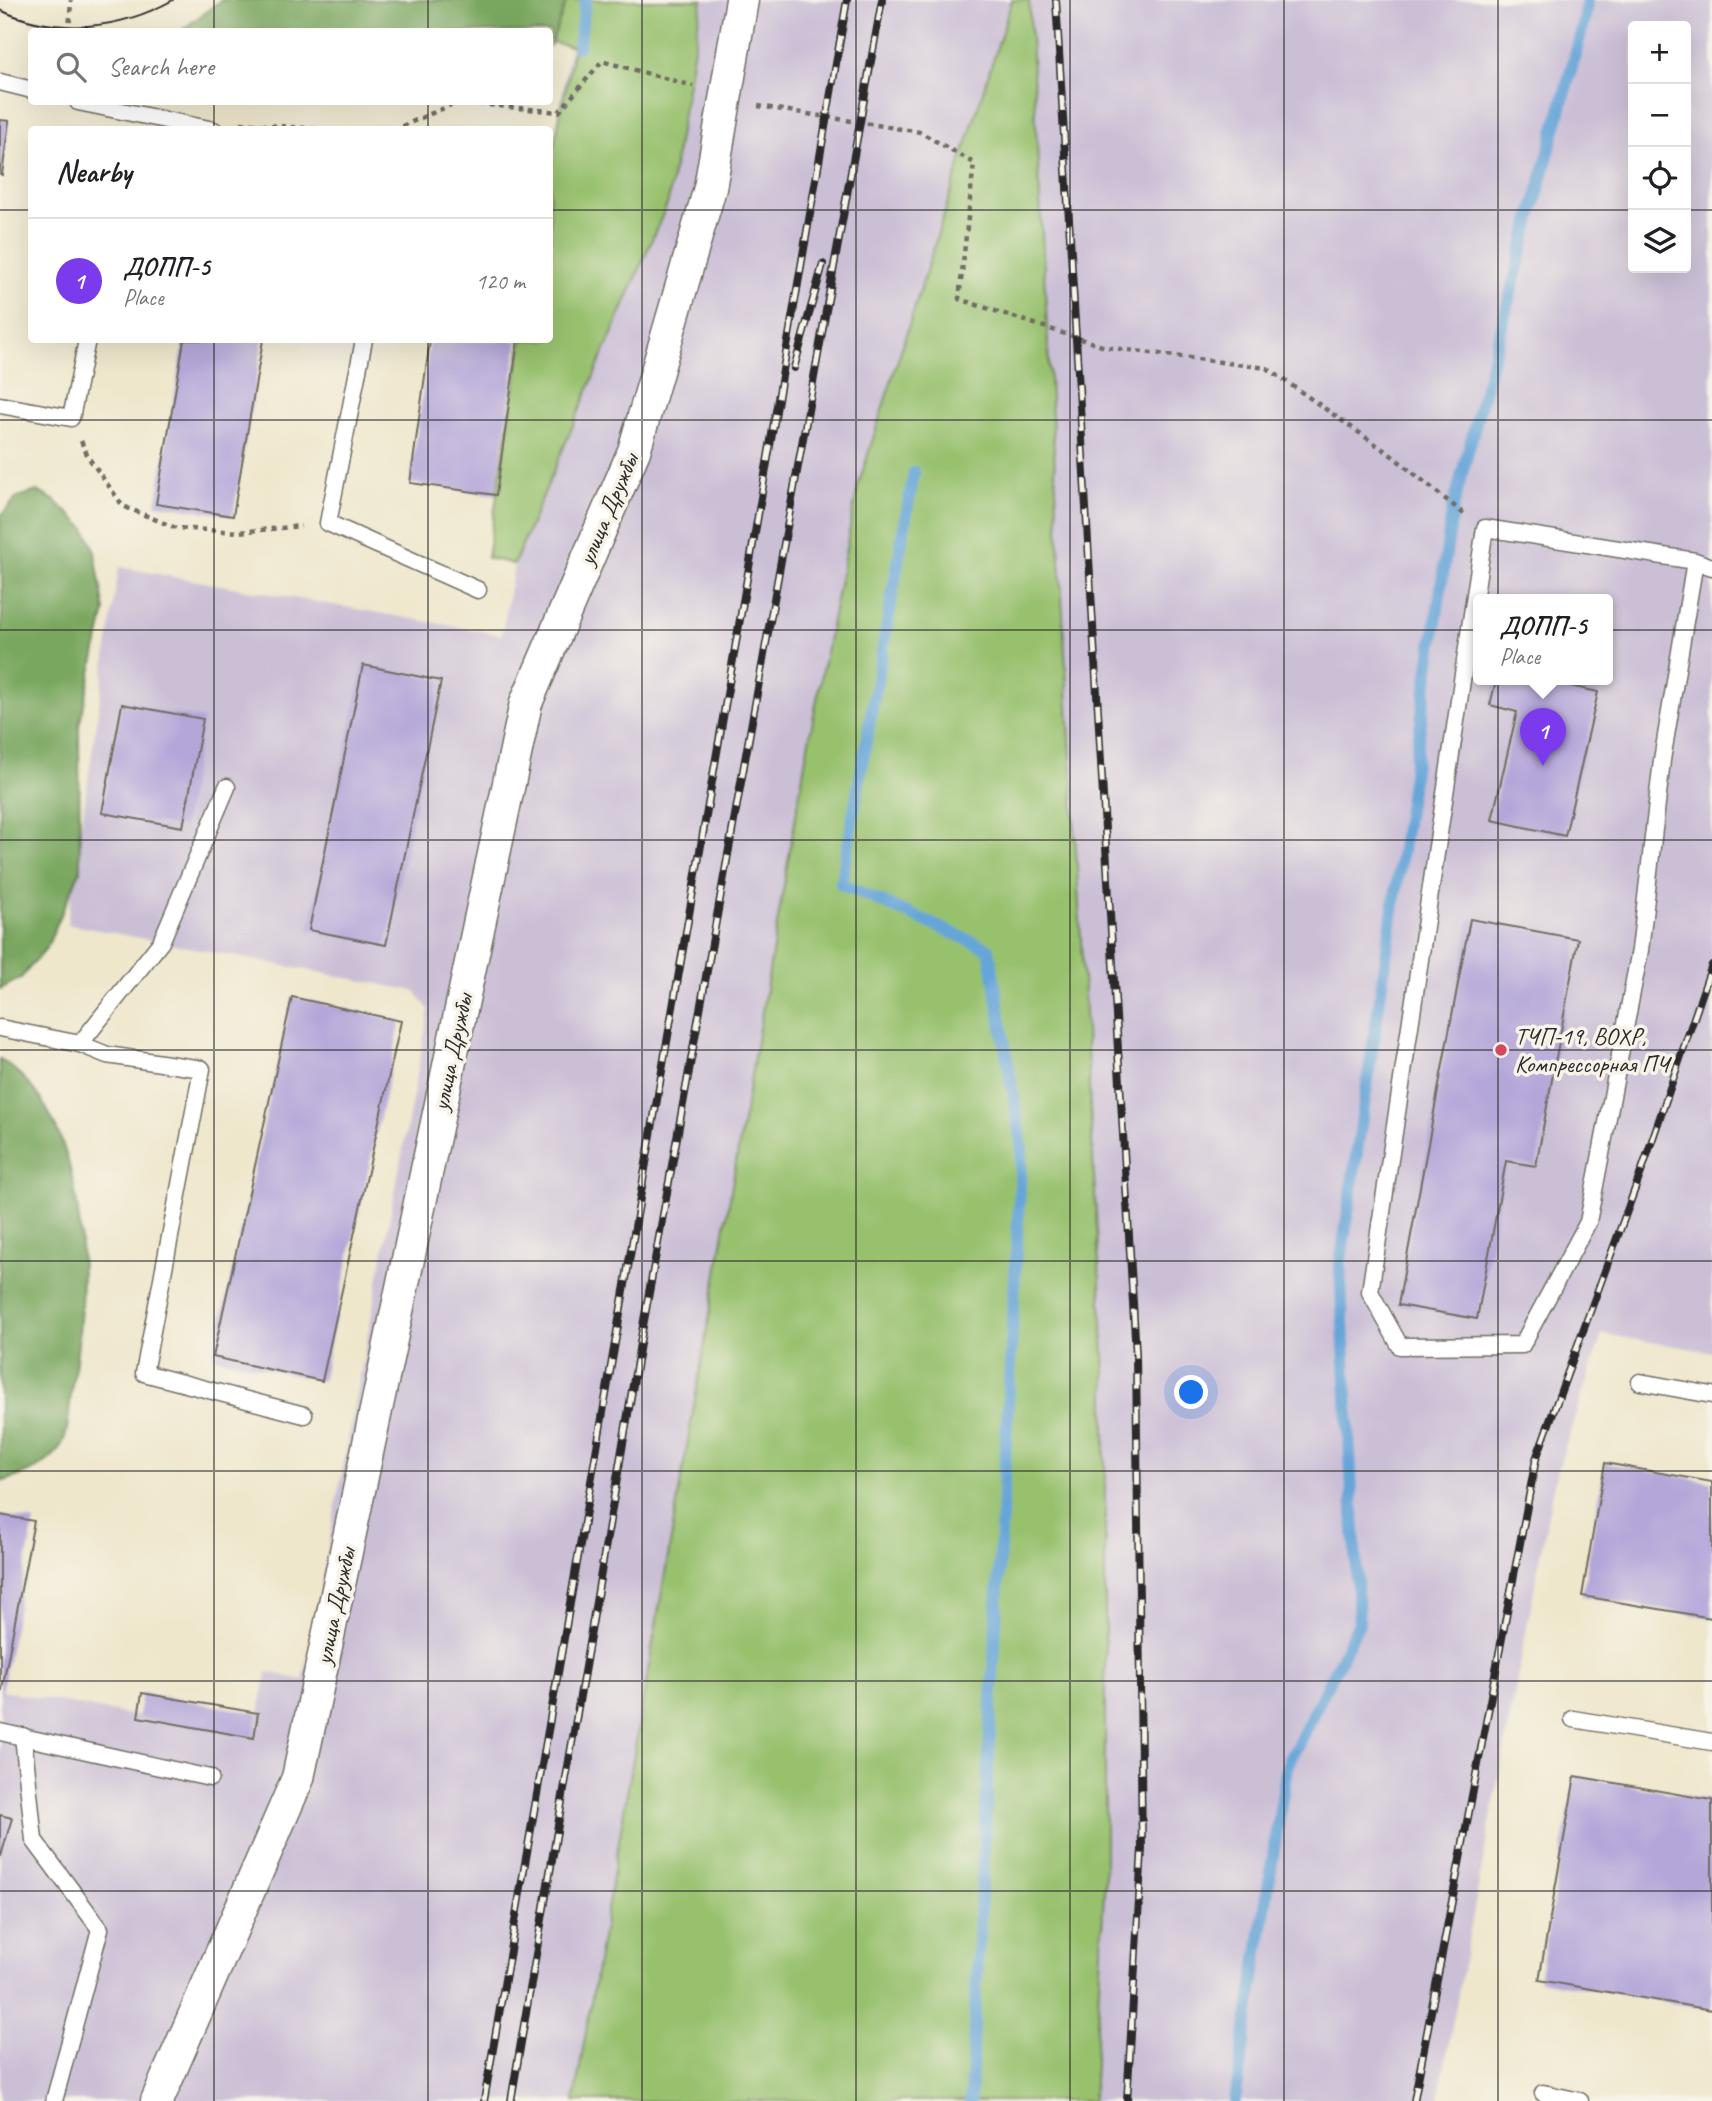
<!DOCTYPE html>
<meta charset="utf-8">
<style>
body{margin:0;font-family:Caveat,sans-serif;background:#f2f2f2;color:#202124}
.controls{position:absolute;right:21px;top:21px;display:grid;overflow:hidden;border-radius:7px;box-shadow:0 7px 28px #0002}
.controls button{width:63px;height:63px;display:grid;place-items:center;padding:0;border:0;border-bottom:2px solid #e0e0e0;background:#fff;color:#202124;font:35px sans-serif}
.you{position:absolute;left:1192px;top:1393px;width:24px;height:24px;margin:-18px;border:5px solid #fff;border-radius:50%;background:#1a73e8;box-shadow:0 0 0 10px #1a73e833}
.badge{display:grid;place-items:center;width:46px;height:46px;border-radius:50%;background:#7c3aed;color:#fff;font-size:23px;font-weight:700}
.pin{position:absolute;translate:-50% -58px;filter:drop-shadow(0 2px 4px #0008)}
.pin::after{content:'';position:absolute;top:37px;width:24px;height:21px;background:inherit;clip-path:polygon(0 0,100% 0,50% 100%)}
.popup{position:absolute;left:1473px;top:594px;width:140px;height:91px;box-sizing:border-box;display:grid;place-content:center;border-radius:7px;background:#fff;filter:drop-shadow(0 2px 5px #0005);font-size:23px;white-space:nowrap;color:#757577}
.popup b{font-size:26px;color:#202124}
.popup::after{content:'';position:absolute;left:50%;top:100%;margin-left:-14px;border:14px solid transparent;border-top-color:#fff}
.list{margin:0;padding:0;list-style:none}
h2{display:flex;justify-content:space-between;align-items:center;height:91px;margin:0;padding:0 28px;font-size:30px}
h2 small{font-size:23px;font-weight:400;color:#757577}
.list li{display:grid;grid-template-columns:46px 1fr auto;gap:21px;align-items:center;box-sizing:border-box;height:126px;padding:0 28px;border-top:2px solid #e0e0e0}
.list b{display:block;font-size:26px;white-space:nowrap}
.list p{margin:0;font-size:23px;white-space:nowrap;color:#757577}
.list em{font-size:23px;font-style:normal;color:#757577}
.icon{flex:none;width:38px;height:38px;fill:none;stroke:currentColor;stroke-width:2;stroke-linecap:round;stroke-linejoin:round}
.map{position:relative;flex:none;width:1712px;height:2101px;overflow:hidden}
.search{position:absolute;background:#fff;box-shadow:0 7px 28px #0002;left:28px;top:28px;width:525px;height:77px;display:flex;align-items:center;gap:18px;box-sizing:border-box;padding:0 24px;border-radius:7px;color:#757577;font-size:26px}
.panel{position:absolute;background:#fff;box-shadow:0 7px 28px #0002;left:28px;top:126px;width:525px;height:217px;border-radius:7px}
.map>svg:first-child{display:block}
</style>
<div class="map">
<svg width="1712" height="2101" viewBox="0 0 1712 2101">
<rect width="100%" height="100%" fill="#f7f3e8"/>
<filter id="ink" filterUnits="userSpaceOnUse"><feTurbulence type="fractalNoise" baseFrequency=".0143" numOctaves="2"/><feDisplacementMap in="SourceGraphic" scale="14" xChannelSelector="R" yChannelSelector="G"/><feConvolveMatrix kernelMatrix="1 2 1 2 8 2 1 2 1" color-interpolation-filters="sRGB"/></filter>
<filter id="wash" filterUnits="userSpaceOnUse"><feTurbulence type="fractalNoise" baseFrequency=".00686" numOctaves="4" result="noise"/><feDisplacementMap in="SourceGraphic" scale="28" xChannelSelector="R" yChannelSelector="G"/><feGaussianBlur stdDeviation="1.57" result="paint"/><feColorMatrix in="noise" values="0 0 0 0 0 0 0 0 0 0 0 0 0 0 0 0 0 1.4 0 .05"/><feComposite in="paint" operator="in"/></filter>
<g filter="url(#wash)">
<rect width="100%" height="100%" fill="#efe7cc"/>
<!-- industrial -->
<path fill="#cbbfd6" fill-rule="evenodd" d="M578 0H1712V1352L1602 1334 1555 1478 1438 2101H0V1516L34 1521 2 1691 254 1738 267 1672 303 1680 429 1010 415 991 67 924 119 567 502 635 514 564 487 558 522 340H550V163ZM1633 26H1686V268H1633ZM1478 600H1608V680H1478Z"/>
<!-- green -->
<g fill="#98c16e" stroke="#62764c" stroke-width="2">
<polygon points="319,0 702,0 668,202 514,564 487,558 522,340 550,340 550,164 574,47 550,42 550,32"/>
<polygon points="1012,0 1029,0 1105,1375 1105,1873 1093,2101 574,2101 807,751 858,486"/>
</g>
<!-- forest -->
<g fill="#7aa761" stroke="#526946" stroke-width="2">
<polygon points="221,0 567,0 550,47 550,32 181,31"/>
<path d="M37 491 54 500 84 527 94 547 105 611 79 726 80 871 47 947 21 978 0 989V633C5 623 0 537 0 517L17 497Z"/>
<path d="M0 1059C94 1119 89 1289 72 1386 69 1403 70 1429 62 1444 51 1466 21 1476 0 1482Z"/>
</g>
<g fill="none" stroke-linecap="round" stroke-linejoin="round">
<!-- stream -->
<g stroke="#66a5d8" stroke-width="12">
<polyline points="578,47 586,0"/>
<polyline points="914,472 841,884 989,949 1022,1147 970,2101"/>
<polyline points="1235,2101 1287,1766 1359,1623 1340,1266 1453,507 1585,18 1587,0"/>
</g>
</g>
<g id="blocks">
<!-- building -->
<g fill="#b4a6d9">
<polygon points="0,120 9,121 2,175 0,174"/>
<polygon points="184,340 263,340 233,516 156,504"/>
<polygon points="430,340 518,340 496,495 410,483"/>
<polygon points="363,665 441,681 386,945 309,930"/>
<polygon points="1500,680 1543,680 1598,692 1565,836 1492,820 1517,712 1490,705 1495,685"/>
<polygon points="122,704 203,719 183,827 102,813"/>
<polygon points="1470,919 1578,939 1536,1166 1506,1161 1477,1319 1398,1305"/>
<polygon points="292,997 401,1021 322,1381 213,1357"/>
<polygon points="1605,1463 1712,1482 1712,1618 1582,1596"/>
<polygon points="0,1515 34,1521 1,1695 0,1695"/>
<polygon points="142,1693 258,1713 254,1738 138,1717"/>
<polygon points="1575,1776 1712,1800 1712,2010 1539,1980"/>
<polygon points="0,1815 12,1818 1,1856 0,1856"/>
</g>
</g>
</g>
<g filter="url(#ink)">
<use href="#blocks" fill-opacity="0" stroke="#706d63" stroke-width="2"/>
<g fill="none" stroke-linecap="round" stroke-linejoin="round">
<!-- service casing -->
<g stroke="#706d63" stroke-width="19">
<g id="service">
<polyline points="0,82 32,90"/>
<polyline points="78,102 214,130"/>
<polyline points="364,340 328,523 478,590"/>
<polyline points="0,405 71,418 87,340"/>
<polyline points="1695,561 1662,760 1640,950 1588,1222 1522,1345 1400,1346 1370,1292 1485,528 1695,561 1712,567"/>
<polyline points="0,1028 80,1044 161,942 227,787"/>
<polyline points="80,1044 107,1055 202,1069 144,1373 304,1415"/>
<polyline points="1640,1382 1712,1395"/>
<polyline points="1573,1719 1712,1742"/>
<polyline points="0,1732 210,1778"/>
<polyline points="23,1736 34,1840 100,1929 54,2101"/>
<polyline points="1543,2093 1580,2101"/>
</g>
</g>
<!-- minor casing -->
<g stroke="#706d63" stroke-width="35">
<polyline id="minor" points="157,2101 298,1778 526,703 634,451 710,188 742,0"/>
</g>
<!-- path -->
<g stroke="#706d63" stroke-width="4.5" stroke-dasharray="5 5" stroke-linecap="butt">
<polyline points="69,32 71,0"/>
<polyline points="459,102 559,112 602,61 693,86"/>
<polyline points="758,106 920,132 974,163 959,299 1105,347 1267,368 1391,455 1464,514"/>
<polyline points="241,123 330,130"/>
<polyline points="393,130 458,102"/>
<polyline points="81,441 88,457 123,506 176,528 239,532 301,526"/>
</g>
<!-- service -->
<use href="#service" stroke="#fff" stroke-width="16"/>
<!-- minor -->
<use href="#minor" stroke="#fff" stroke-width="32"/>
<!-- tram -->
<path stroke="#2b2b2b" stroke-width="2" d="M0 10C57 36 119 30 173 0"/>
<!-- rail casing -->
<g stroke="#2b2b2b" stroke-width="8">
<g id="rail">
<polyline points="1056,0 1136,1354 1142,1849 1127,2101"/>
<polyline points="794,368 823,264"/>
<polyline points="484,2101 847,0"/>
<polyline points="511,2101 643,1326 882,0"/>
<polyline points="1414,2101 1536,1459 1643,1167 1712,965"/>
</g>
</g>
<!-- rail -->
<use href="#rail" stroke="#f7f3e8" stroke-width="5" stroke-dasharray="16" stroke-linecap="butt"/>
</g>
</g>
<!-- grid -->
<path fill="none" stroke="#2b2b2b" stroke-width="2" stroke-opacity="0.55" d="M214 0V32M428 0V32M642 0V2101M856 0V2101M1070 0V2101M1284 0V2101M1498 0V2101M214 102V130M428 102V130M0 210H32M550 210H1633M1686 210H1712M214 340V2101M428 340V2101M0 420H1712M0 630H1712M0 840H1712M0 1050H1712M0 1261H1712M0 1471H1712M0 1681H1712M0 1891H1712"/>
<!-- markers -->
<circle fill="#d1495b" stroke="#f7f3e8" stroke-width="2.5" cx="1501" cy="1050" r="7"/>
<g text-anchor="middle" stroke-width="7" stroke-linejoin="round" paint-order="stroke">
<!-- street labels -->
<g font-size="24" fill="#2b2b2b" stroke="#f7f3e8">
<text transform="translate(608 509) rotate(-67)" y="8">улица Дружбы</text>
<text transform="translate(452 1052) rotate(-78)" y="8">улица Дружбы</text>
<text transform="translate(335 1606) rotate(-78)" y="8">улица Дружбы</text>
</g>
<!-- poi labels -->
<g font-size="24" fill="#2b2b2b" stroke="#f7f3e8" text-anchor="start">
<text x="1515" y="1044">ТЧП-19, ВОХР,<tspan x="1515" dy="28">Компрессорная ПЧ</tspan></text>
</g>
</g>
</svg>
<div class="controls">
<button>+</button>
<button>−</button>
<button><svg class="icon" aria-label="locate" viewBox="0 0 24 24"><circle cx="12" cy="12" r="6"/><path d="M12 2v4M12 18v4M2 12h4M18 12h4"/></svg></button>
<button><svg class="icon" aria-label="layers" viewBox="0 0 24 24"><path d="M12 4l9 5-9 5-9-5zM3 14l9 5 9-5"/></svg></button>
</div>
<div class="you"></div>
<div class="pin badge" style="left:1543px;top:766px">1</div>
<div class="popup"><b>ДОПП-5</b>Place</div>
<div class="search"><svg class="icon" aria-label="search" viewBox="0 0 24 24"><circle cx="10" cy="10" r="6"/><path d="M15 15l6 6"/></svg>Search here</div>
<section class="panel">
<h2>Nearby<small></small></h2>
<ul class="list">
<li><span class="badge">1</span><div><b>ДОПП-5</b><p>Place</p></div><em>120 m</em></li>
</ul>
</section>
</div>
